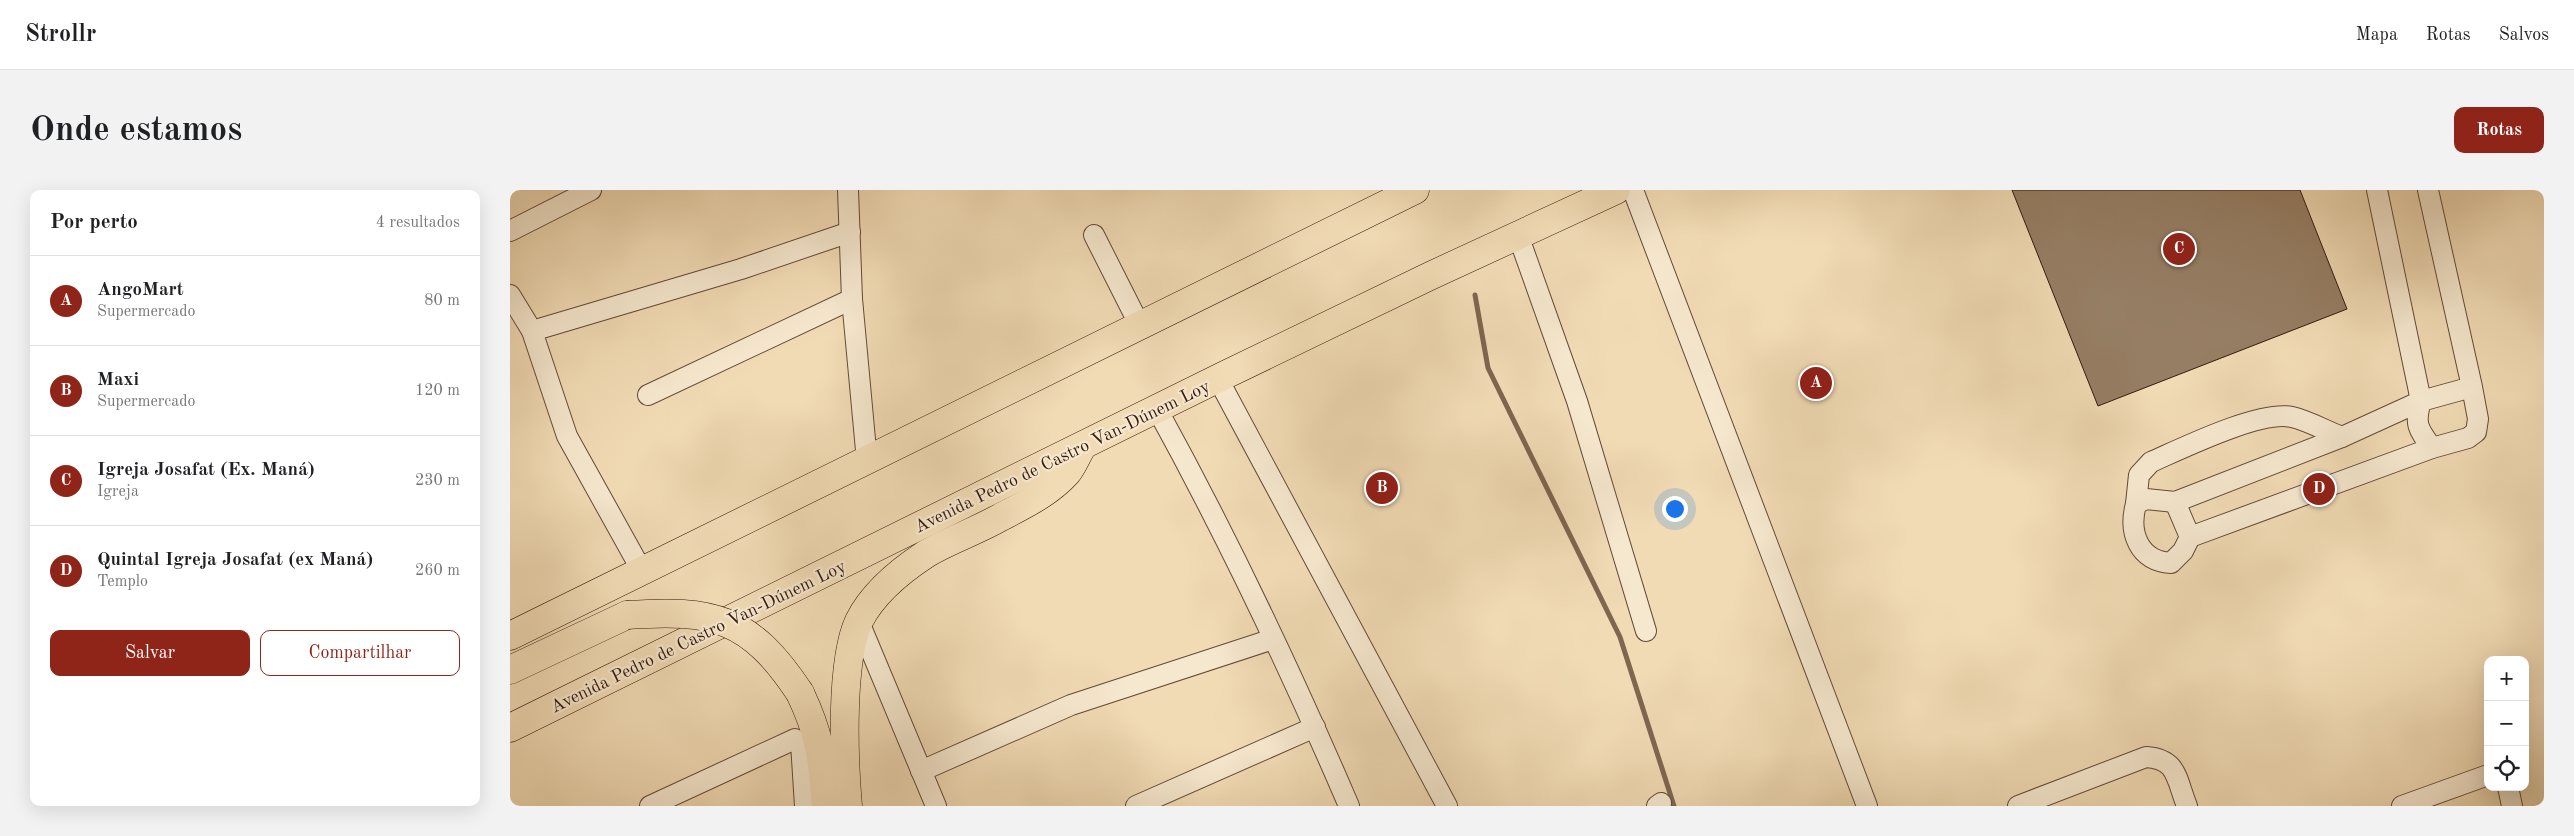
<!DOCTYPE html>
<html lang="pt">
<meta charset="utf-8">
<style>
body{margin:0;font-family:"Old Standard TT",serif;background:#f2f2f2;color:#202124}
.controls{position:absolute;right:15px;bottom:15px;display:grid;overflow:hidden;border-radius:10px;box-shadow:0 5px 20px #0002}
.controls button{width:45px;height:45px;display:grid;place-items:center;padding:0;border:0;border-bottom:1px solid #e0e0e0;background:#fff;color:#202124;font:25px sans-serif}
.you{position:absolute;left:1164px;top:318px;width:18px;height:18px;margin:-12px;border:4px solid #fff;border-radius:50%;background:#1a73e8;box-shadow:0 0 0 8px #1a73e833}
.badge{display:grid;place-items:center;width:32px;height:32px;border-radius:50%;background:#8f2418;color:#fff;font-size:16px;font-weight:700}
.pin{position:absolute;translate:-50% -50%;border:2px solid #fff;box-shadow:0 1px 5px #0006}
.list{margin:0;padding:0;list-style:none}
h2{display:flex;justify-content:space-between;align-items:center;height:65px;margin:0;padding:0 20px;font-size:21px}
h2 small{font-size:16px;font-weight:400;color:#757577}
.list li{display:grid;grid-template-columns:32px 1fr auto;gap:15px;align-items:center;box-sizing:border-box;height:90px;padding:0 20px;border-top:1px solid #e0e0e0}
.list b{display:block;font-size:19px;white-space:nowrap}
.list p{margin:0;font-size:16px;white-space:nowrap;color:#757577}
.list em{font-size:16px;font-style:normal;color:#757577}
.actions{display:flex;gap:10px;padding:15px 20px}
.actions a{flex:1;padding:11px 0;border:1px solid #8f2418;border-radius:10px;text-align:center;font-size:18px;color:#8f2418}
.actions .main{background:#8f2418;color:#fff}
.icon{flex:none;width:28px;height:28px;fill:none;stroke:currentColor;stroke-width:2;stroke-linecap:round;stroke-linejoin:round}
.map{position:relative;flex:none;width:2034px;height:616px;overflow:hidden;border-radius:10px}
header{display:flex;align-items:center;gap:30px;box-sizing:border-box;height:70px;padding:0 25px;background:#fff;border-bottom:1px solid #e0e0e0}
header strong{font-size:24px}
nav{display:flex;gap:28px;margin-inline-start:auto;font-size:18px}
.intro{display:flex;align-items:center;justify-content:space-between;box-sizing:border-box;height:120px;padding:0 30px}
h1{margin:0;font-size:35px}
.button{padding:12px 22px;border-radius:10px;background:#8f2418;color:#fff;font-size:18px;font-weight:700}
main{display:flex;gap:30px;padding:0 30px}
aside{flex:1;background:#fff;border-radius:10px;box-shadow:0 5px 20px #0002}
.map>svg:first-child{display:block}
</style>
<header>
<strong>Strollr</strong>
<nav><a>Mapa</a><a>Rotas</a><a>Salvos</a></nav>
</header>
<div class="intro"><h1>Onde estamos</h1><a class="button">Rotas</a></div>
<main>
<aside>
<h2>Por perto<small>4 resultados</small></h2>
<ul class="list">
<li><span class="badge">A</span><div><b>AngoMart</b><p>Supermercado</p></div><em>80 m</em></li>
<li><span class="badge">B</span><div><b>Maxi</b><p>Supermercado</p></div><em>120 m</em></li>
<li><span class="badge">C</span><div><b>Igreja Josafat (Ex. Maná)</b><p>Igreja</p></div><em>230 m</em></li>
<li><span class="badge">D</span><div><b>Quintal Igreja Josafat (ex Maná)</b><p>Templo</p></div><em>260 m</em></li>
</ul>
<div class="actions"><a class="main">Salvar</a><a>Compartilhar</a></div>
</aside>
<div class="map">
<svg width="2034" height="616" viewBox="0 0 2034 616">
<rect width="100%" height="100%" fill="#f1dbb5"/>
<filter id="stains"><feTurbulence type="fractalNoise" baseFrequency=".004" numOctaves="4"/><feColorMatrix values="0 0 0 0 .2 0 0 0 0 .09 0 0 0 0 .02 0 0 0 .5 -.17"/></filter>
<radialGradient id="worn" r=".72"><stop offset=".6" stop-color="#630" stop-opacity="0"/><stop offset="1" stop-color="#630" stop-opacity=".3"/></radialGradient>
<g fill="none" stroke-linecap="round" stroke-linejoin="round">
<!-- stream -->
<polyline stroke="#7f6650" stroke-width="5" points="965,105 978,178 1110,447 1164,616"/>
</g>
<!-- building -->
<polygon fill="#967e64" stroke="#34190d" points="1502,0 1790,0 1837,119 1588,216"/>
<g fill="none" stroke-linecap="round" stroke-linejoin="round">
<!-- minor casing -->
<g stroke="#634a37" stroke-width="22">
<g id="minor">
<polyline points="338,0 342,109 357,271"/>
<polyline points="1123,0 1357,616"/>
<path d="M1867 0 1911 211C1904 234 1908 239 1922 258"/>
<path d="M1918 0 1962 197 1968 229 1966 242 1958 248 1922 258 1680 347 1673 361 1661 373C1629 371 1618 343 1626 314L1636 309 1665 312 1832 247 1911 211 1962 197"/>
<polyline points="0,41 81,0"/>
<polyline points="584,45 630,136"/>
<polyline points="1008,45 1067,211 1136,441"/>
<polyline points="0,105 22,141 57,246 132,381"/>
<polyline points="22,141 231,79 340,42"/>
<polyline points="708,189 937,616"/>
<polyline points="138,205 342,109"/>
<path d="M647 219C718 348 781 481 839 616"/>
<polyline points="1665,312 1680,347"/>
<path d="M1626 314 1629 285 1641 272C1673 258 1750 220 1782 227 1799 231 1816 241 1832 247"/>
<polyline points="349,432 426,616"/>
<polyline points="411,581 561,515 763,449"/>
<polyline points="1998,597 2002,616"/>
<polyline points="140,616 285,549 291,553 295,616"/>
<polyline points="626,616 805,537"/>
<polyline points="1147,616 1151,613"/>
<path d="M1508 616 1636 567C1668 569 1666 589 1677 616"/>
<polyline points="1892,616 1978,585"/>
</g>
</g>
<!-- highway casing -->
<g stroke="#34190d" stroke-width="29">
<g id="highway">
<polyline points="0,446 905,0"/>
<polyline points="0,480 117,425"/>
<path d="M290 503C311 547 312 568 316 616"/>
<polyline points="0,538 717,184 920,86 1106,0"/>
<path d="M338 616C334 571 330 471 349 431 363 403 390 381 416 364 439 350 467 341 491 327 514 315 539 303 557 283 563 276 567 265 572 257"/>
</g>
</g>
<!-- minor -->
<use href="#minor" stroke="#f6e8cf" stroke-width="20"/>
<!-- highway -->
<use href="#highway" stroke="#f1dbb5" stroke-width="28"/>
<!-- highway-bridge casing -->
<g stroke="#34190d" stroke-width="29" stroke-linecap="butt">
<path id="highway-bridge" d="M117 425C203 419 240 427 290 503"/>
</g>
<!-- highway-bridge -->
<use href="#highway-bridge" stroke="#f1dbb5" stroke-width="28"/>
</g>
<g text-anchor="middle" stroke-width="4.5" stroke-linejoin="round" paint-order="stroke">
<!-- street labels -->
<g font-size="18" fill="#34190d" stroke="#f6e8cf">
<text transform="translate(552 266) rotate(-26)" y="6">Avenida Pedro de Castro Van-Dúnem Loy</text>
<text transform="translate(188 446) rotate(-26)" y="6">Avenida Pedro de Castro Van-Dúnem Loy</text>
</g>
</g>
<rect width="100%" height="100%" filter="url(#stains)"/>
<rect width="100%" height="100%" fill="url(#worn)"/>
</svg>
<div class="controls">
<button>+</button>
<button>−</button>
<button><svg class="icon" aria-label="locate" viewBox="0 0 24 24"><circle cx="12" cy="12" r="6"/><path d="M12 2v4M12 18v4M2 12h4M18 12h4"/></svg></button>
</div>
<div class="you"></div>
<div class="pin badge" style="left:1306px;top:193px">A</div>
<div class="pin badge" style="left:872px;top:298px">B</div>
<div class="pin badge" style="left:1669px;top:59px">C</div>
<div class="pin badge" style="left:1809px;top:299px">D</div>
</div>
</main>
